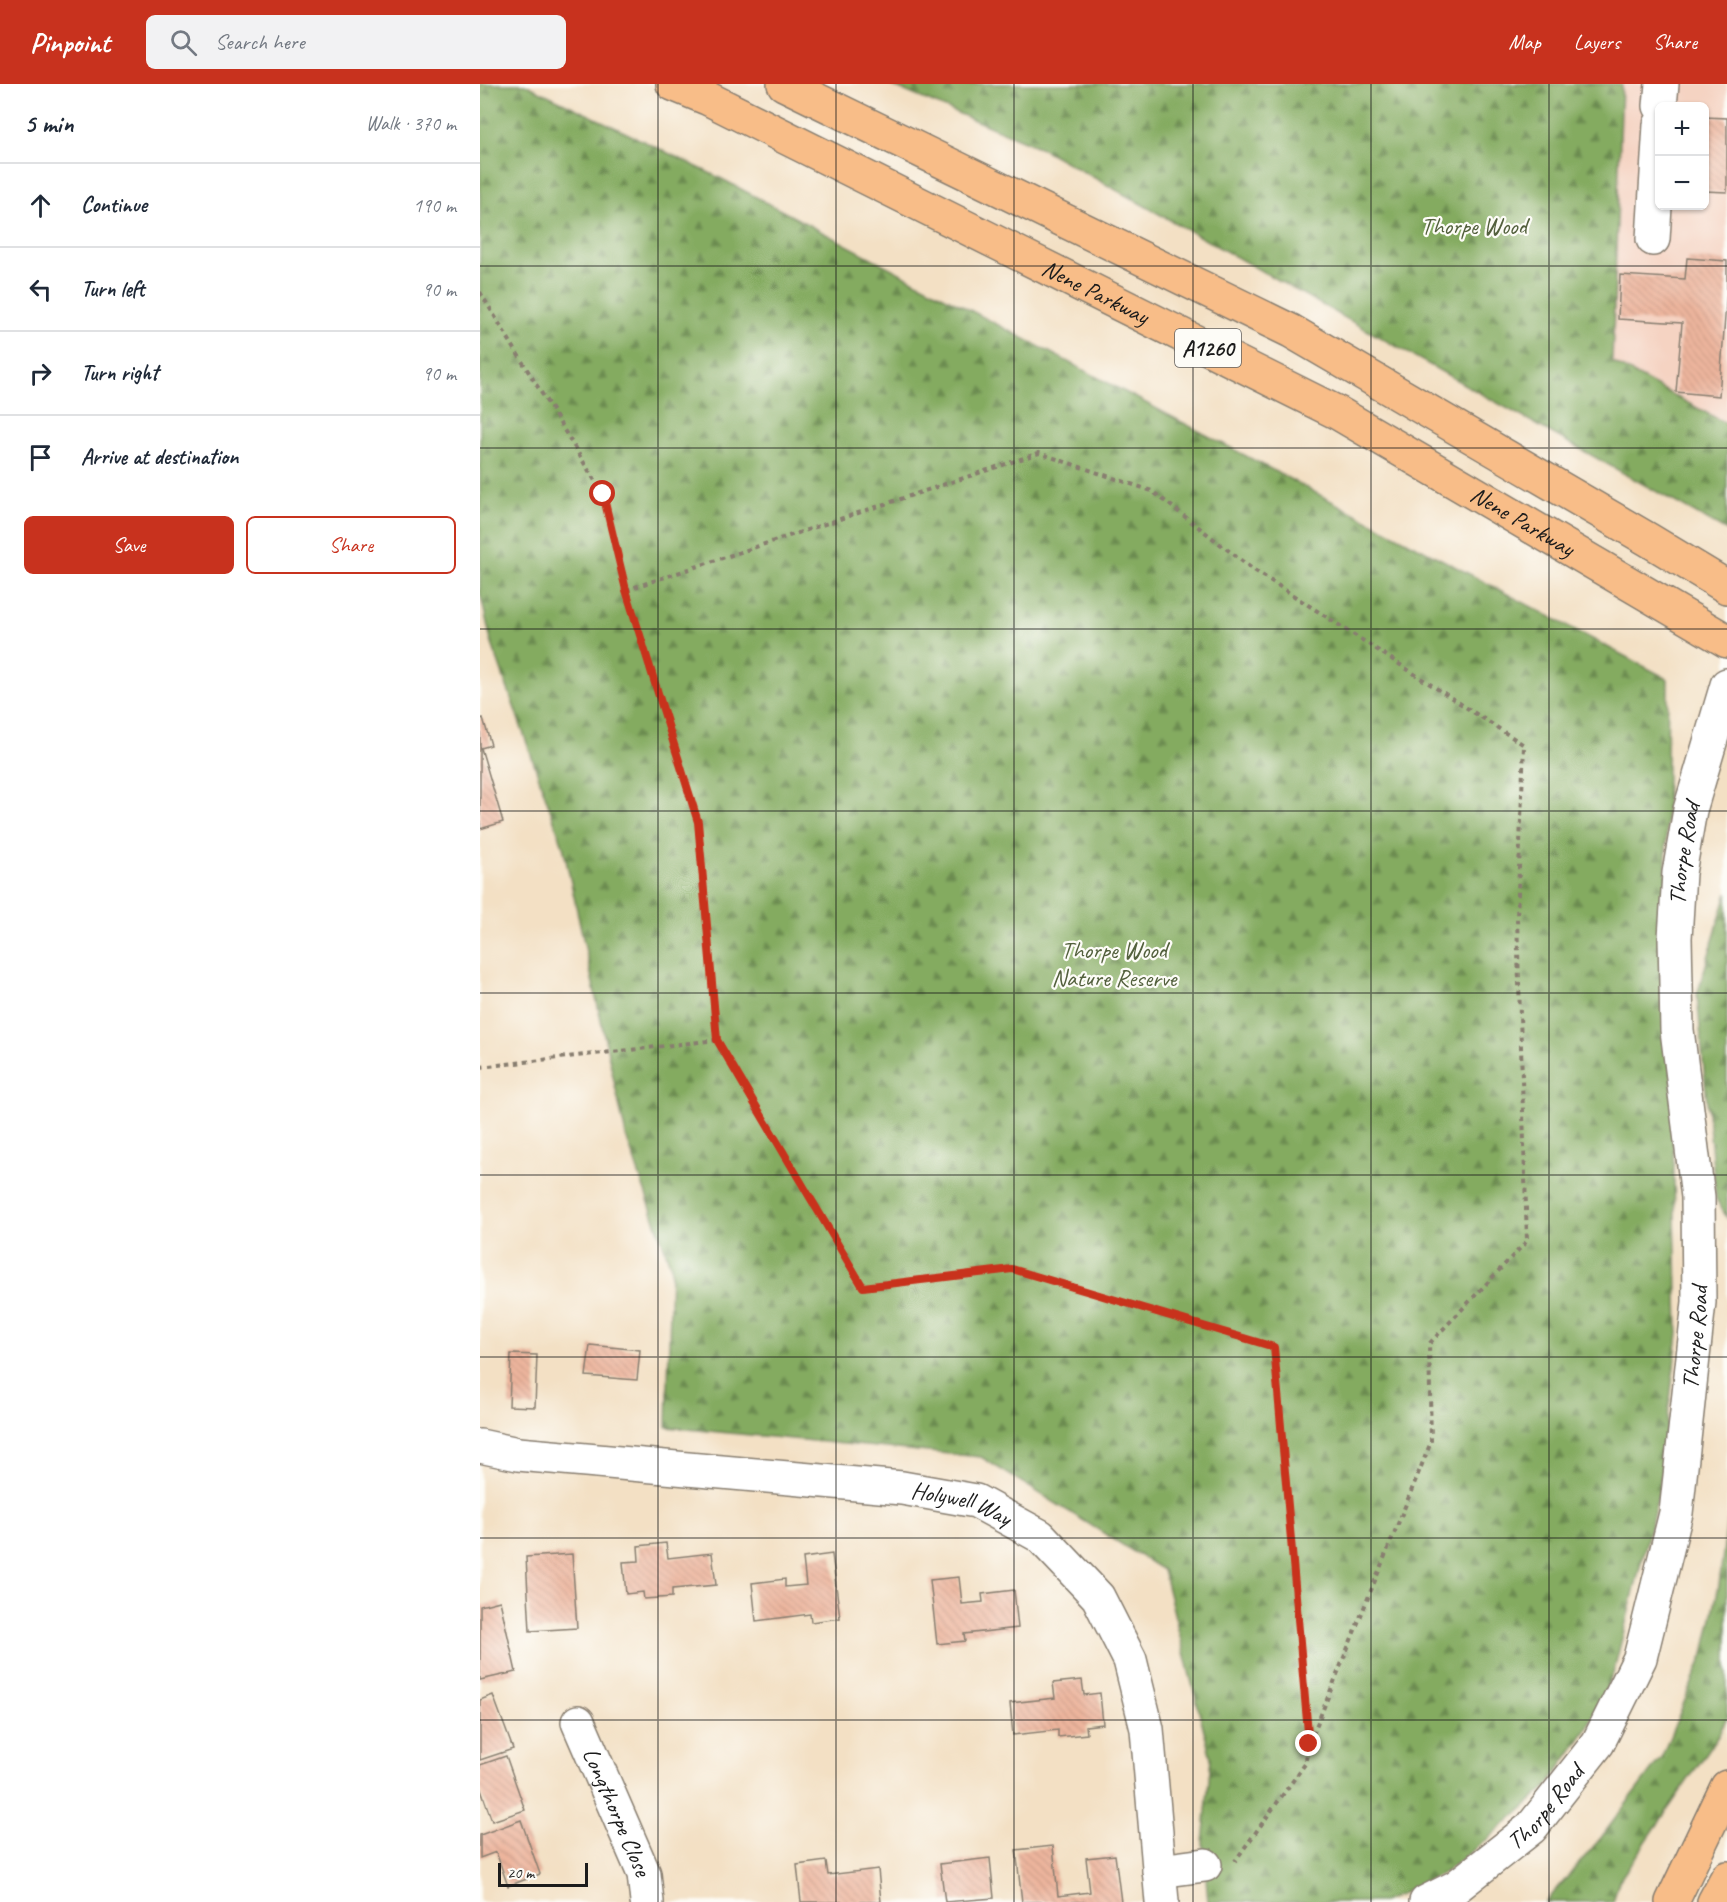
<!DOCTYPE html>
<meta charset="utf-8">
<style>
body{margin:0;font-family:Caveat,sans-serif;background:#f2f2f3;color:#1f2937}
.controls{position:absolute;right:18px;top:18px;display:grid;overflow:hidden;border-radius:9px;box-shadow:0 2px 4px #0004}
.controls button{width:54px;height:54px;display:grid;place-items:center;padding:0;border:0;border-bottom:2px solid #e0e1e3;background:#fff;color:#1f2937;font:30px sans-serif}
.scale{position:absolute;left:18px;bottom:15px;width:90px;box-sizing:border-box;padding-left:6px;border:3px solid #1c1c1c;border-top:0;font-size:16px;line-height:21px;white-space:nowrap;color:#1c1c1c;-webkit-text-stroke:4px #fdfcf7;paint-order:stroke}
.stop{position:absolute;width:18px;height:18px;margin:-14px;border:4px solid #c8321e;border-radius:50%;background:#fff}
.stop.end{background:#c8321e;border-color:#fff;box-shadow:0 2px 6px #0008}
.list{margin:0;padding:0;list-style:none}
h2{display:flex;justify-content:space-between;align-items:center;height:78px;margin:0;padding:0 24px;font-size:26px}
h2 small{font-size:20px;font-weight:400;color:#747a83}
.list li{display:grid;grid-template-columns:39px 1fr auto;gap:18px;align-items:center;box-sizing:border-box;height:84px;padding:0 24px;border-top:2px solid #e0e1e3}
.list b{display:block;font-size:22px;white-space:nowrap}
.list em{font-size:20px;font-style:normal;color:#747a83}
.actions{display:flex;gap:12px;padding:18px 24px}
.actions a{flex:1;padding:14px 0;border:2px solid #c8321e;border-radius:9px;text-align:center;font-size:21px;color:#c8321e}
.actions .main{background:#c8321e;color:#fff}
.icon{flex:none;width:33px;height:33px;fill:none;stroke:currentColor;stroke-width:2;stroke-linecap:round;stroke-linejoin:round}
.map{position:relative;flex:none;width:1247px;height:1818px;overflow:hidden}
header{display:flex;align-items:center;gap:36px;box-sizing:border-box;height:84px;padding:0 30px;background:#c8321e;color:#fff}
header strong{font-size:28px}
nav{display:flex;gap:33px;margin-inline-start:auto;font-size:21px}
.search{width:420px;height:54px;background:#f2f2f3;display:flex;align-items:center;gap:15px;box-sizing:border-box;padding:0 21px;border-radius:9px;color:#747a83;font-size:22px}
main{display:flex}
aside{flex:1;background:#fff}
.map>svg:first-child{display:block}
</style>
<header>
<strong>Pinpoint</strong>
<div class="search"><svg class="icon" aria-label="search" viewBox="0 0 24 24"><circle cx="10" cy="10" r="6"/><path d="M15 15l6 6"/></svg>Search here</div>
<nav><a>Map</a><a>Layers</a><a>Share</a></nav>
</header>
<main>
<aside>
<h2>5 min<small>Walk · 370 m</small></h2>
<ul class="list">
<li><svg class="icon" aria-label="ahead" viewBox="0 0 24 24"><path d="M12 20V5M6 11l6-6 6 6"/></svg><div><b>Continue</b></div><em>190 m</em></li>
<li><svg class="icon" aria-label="left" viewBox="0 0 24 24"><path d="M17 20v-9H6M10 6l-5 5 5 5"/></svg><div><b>Turn left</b></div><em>90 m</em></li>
<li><svg class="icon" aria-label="right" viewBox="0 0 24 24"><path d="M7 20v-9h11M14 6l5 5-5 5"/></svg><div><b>Turn right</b></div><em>90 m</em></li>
<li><svg class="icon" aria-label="arrive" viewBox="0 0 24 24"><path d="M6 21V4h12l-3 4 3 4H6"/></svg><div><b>Arrive at destination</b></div></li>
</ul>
<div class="actions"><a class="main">Save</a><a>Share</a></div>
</aside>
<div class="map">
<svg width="1247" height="1818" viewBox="0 0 1247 1818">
<defs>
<pattern id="forest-firs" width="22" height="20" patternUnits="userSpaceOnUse" patternTransform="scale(1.5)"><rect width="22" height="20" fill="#84ab61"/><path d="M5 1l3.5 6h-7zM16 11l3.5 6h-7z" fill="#6b8a4f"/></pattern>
<pattern id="building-back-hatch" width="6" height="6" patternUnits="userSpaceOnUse" patternTransform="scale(1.5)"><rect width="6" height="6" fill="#edb59d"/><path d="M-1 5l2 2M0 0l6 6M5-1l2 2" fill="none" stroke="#cb9b87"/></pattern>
</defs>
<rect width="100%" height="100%" fill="#fdfcf7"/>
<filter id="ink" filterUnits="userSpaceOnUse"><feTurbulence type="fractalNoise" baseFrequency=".0167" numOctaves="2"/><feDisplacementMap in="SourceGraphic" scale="12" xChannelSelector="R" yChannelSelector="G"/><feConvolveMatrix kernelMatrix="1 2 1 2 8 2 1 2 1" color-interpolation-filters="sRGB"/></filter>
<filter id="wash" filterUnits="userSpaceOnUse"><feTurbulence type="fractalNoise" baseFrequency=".008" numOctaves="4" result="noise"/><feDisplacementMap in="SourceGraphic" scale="24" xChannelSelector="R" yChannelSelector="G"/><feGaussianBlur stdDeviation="1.35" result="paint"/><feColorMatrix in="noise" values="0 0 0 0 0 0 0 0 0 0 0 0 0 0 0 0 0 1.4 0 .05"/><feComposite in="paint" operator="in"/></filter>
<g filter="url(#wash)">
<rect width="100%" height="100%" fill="#f3e0c4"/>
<!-- built -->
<path fill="#f5d3c2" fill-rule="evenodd" d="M1142 0H1247V362L1132 278ZM1180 22H1224V122H1180Z"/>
<!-- forest -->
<g fill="url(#forest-firs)" stroke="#50643e" stroke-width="1.5">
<polygon points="0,0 45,0 242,95 1188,595 1186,779 1198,1249 1179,1408 1133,1590 1107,1645 1066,1704 1010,1753 961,1791 903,1818 728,1818 723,1759 731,1674 683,1486 501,1373 187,1343 191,1183 146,1052 83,762 11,557 0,508"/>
<polygon points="408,0 1142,0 1132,278 1247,340 1247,447 561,64"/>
<polygon points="1247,809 1247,1134 1236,1115 1217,911"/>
<polygon points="1247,1437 1247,1634 1238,1652 1139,1797 1133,1818 1066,1818 1120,1755 1182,1672 1224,1570 1239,1501"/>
</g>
<g id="blocks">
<!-- building -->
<g fill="url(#building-back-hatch)">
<polygon points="1224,33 1247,34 1247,108 1224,107"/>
<polygon points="1207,174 1247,177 1247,207 1239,312 1196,308 1202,239 1138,235 1140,191 1205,195"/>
<polygon points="3,634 11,661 1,664 23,738 0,745 0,635"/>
<polygon points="110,1261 160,1266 157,1296 106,1292"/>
<polygon points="31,1270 57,1271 55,1323 29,1322"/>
<polygon points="186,1459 188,1474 232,1469 236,1501 192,1505 192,1513 164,1515 163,1508 146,1510 143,1478 159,1477 158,1462"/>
<polygon points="92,1470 97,1544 50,1547 46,1473"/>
<polygon points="352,1470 360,1534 331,1538 330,1530 276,1537 272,1499 305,1495 305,1503 326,1501 323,1474"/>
<polygon points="479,1493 482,1520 503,1518 502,1510 534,1506 538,1544 484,1550 485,1557 457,1560 450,1496"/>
<polygon points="20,1517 36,1588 0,1596 0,1522"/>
<polygon points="602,1596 604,1611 620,1609 623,1640 606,1642 607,1650 578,1653 578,1646 533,1651 530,1619 575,1614 573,1599"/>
<polygon points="13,1611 33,1665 0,1676 0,1616"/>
<polygon points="26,1672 45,1726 12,1737 0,1703 0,1681"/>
<polygon points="41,1736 60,1790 28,1802 16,1768 0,1774 0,1751"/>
<polygon points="573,1762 578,1812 610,1808 606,1774 635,1771 641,1818 542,1818 536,1766"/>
<polygon points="510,1774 514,1814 465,1818 460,1780"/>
<polygon points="346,1777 348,1791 398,1785 401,1818 321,1818 317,1781"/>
</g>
</g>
</g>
<g filter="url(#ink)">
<use href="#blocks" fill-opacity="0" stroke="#887e70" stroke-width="1.5"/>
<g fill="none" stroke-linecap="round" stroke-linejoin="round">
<!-- minor casing -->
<g stroke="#887e70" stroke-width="36">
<g id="minor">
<polyline points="1180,22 1182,0"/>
<polyline points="1173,155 1180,41"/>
<path id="s1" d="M0 1362 38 1370 422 1404 496 1417 560 1452 618 1513 650 1576 667 1645 682 1818"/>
<path id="s2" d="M98 1638 164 1790 167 1818"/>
<polyline points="679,1787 725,1781"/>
<path id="s3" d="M946 1818 976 1803 1051 1744 1118 1659 1160 1574 1196 1429 1219 1218 1218 1113 1197 946 1195 854 1199 789 1210 726 1247 601"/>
</g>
</g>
<!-- highway casing -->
<g stroke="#887e70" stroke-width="36">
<g id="highway">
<path id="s4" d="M193 0 227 14 858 329 1247 557"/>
<polyline points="304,0 811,247 1169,456 1247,503"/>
<polyline points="1192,1818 1247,1703"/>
<polyline points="1234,1818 1247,1794"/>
</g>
</g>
<!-- path -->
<g stroke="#887e70" stroke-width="4" stroke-dasharray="4.5 4.5" stroke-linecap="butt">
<polyline points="0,208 123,410 146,506 218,738 237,956 383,1203 533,1185 794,1263 829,1659"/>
<polyline points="146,506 559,369 672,407 771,484 1044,661 1037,834 1047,1157 949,1260 951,1358 829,1660 825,1680 755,1777"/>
<polyline points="0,983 237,956"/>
</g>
<!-- minor -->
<use href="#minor" stroke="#fff" stroke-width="33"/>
<!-- highway -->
<use href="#highway" stroke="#f8bd88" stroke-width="33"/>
</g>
</g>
<g fill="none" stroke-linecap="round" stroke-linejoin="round" filter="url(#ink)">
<!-- route -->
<polyline stroke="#c8321e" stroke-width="8" points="123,410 146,506 218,738 237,956 383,1203 532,1185 794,1263 829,1660"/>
</g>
<!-- grid -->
<path fill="none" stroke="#1c1c1c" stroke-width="1.5" stroke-opacity="0.55" d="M178 0V1818M356 0V1818M534 0V1818M713 0V1818M891 0V1818M1069 0V1818M0 182H1247M0 364H1247M0 545H1247M0 727H1247M0 909H1247M0 1091H1247M0 1273H1247M0 1454H1247M0 1636H1247"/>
<g text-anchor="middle" stroke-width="4.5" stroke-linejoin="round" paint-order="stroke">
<!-- shield labels -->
<rect fill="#fdfcf7" stroke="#605f5e" stroke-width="1.5" x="695" y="245" width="66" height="38" rx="4.5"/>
<g font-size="22" font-weight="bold" fill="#1c1c1c">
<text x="728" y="272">A1260</text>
</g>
<!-- park labels -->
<g font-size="24" fill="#53603d" stroke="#fdfcf7">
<text x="994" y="150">Thorpe Wood</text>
<text x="634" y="874">Thorpe Wood<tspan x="634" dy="28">Nature Reserve</tspan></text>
</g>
<!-- street labels -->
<g font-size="24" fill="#1c1c1c" stroke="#fdfcf7">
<text dy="8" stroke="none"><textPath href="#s4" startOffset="471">Nene Parkway</textPath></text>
<text dy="8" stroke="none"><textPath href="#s4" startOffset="956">Nene Parkway</textPath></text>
<text dy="8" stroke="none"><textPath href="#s3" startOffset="1144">Thorpe Road</textPath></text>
<text dy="8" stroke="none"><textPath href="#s3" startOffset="658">Thorpe Road</textPath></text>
<text dy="8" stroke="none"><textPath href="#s1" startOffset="486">Holywell Way</textPath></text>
<text dy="8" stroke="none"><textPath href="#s3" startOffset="154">Thorpe Road</textPath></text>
<text dy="8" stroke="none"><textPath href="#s2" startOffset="98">Longthorpe Close</textPath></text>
</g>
</g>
</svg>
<div class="controls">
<button>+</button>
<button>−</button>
</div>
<div class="scale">20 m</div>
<div class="stop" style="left:123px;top:410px"></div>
<div class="stop end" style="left:829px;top:1660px"></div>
</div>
</main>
